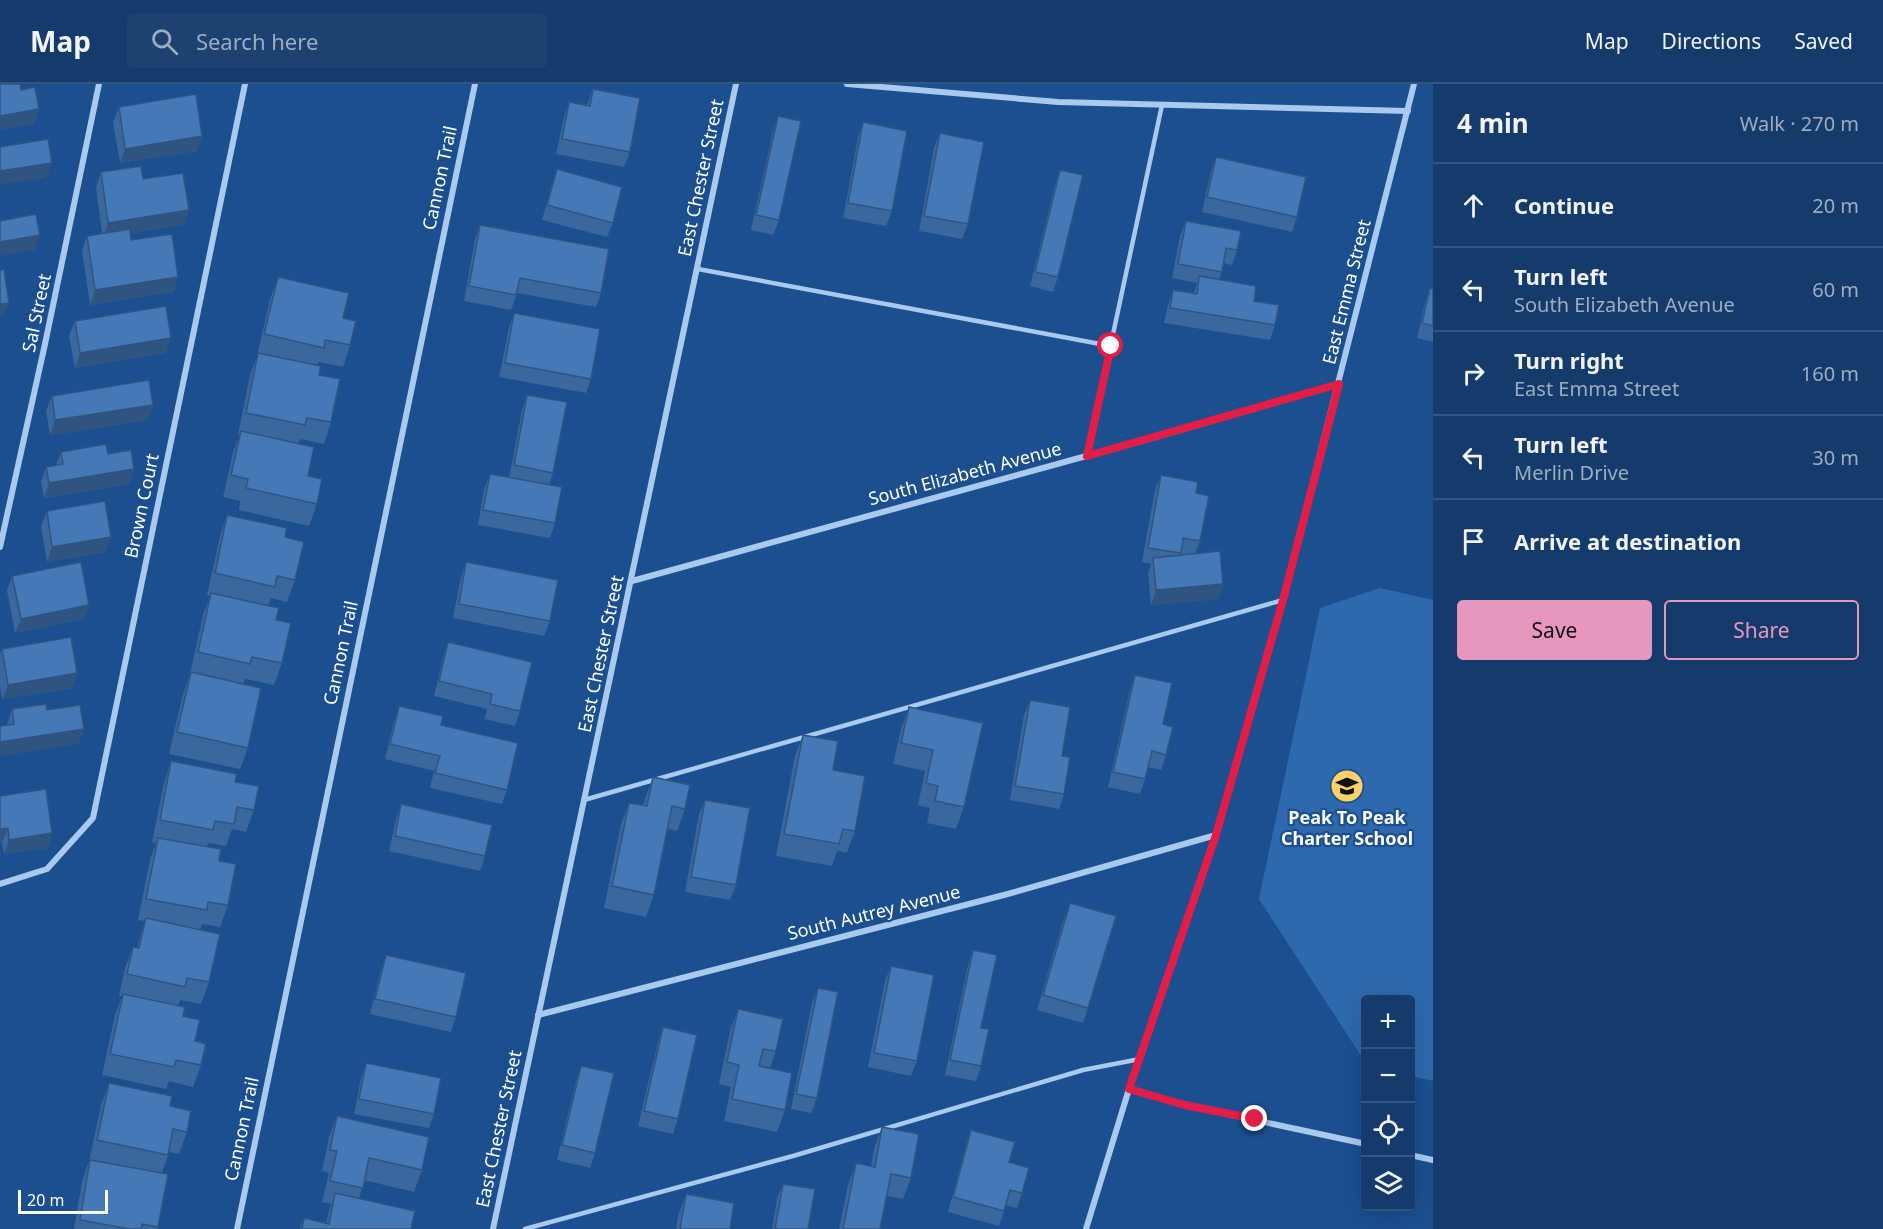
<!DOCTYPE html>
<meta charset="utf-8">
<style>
body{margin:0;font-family:"Noto Sans",sans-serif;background:#1d4271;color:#f1f3f6}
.controls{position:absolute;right:18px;bottom:18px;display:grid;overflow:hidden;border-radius:6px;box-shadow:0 6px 24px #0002}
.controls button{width:54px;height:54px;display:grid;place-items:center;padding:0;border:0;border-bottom:2px solid #33557e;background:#143b6b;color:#f1f3f6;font:30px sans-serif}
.scale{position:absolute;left:18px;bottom:15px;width:90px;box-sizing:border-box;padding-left:6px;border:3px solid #fff;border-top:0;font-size:16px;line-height:21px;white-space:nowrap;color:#fff;-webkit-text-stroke:4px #1b4f8f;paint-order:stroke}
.stop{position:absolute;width:18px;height:18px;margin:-14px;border:4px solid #e11d48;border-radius:50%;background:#fff}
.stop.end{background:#e11d48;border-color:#fff;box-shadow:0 2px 6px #0008}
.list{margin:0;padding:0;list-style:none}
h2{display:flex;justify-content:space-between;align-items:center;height:78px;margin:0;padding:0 24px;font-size:26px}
h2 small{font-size:20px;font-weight:400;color:#9dadc1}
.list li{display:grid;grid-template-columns:39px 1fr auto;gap:18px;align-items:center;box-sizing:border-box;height:84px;padding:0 24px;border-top:2px solid #33557e}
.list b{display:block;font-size:22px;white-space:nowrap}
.list p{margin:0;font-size:20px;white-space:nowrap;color:#9dadc1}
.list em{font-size:20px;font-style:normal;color:#9dadc1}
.actions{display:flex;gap:12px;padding:18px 24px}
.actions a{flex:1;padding:14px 0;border:2px solid #e797bd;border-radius:6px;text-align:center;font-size:21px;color:#e797bd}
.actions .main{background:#e797bd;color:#111}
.icon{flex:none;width:33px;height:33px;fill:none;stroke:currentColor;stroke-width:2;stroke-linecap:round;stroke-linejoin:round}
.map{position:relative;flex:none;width:1433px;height:1145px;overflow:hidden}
header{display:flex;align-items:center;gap:36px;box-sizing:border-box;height:84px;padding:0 30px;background:#143b6b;border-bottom:2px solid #33557e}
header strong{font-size:28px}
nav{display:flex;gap:33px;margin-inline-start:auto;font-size:21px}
.search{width:420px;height:54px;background:#1d4271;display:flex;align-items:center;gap:15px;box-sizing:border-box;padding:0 21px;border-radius:6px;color:#9dadc1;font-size:22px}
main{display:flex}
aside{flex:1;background:#143b6b}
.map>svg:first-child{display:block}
</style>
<header>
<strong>Map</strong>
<div class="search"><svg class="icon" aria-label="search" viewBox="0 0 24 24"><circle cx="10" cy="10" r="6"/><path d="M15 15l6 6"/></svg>Search here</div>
<nav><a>Map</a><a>Directions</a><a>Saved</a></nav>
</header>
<main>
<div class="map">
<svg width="1433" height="1145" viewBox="0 0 1433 1145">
<rect width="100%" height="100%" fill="#1b4f8f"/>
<!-- green -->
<polygon fill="#2e69ad" points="1380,504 1433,516 1433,997 1411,992 1410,916 1366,916 1365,978 1259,815 1320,524"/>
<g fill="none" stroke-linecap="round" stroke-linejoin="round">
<!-- service -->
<g stroke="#a9c9ee" stroke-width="4.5">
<polyline points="698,185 1111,262"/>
<polyline points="1087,372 1162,21"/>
<polyline points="584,716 1283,516"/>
<polyline points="525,1145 793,1072 1083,986 1140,975"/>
</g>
<!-- minor -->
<g stroke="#a9c9ee" stroke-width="6">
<polyline points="847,0 1058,18 1408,27"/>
<polyline points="0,463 45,260 99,0"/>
<polyline points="632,497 1159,352 1339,300"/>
<polyline points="0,800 47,785 93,734 245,0"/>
<polyline points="538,931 1004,811 1216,751"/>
<polyline points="1129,1005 1185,1021 1366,1060"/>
<polyline points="1410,1071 1433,1076"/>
<polyline points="237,1145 475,0"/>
<polyline points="493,1145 736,0"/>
<polyline points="1086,1145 1129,1005 1216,751 1283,516 1414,0"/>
</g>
</g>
<!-- wall -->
<g fill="#3a679d">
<polygon points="593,5 630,68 624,83 556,70 564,33 569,18 587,21"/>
<polygon points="119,23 197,67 120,79 113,38"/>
<polygon points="778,32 779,136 773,151 751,146 773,47"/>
<polygon points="863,38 892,127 886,142 843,134 858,53"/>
<polygon points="940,49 968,140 962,155 919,147 934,64"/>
<polygon points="1216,73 1297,133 1292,148 1202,128 1211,87"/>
<polygon points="557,85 613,139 607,153 542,136 552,100"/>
<polygon points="1060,86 1058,193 1053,208 1030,202 1055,101"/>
<polygon points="101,88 143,95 184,141 130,149 131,156 178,193 173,208 90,221 82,166 87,152 102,149 96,103"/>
<polygon points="1186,137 1237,166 1232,181 1224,179 1219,196 1254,217 1275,241 1270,256 1164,239 1168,221 1173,206 1194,209 1197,199 1172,194 1180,152"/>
<polygon points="480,141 601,209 596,223 517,209 511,226 464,217 475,155"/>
<polygon points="278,193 343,234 350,261 343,283 319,278 317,281 331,338 324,360 300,355 298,360 317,420 309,442 239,426 240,417 223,413 233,368 240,351 238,351 250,291 257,272 270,215"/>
<polygon points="1430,204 1433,205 1433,258 1417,254 1425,219"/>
<polygon points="514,229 591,295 586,309 499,293 509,244"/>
<polygon points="75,237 166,269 75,284 69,252"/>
<polygon points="527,311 553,389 549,401 555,439 550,454 478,441 484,405 490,390 509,394 522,326"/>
<polygon points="52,312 153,321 148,336 50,351 46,327"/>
<polygon points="61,368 108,370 134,385 129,400 44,414 41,398 46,383 56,381"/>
<polygon points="1161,391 1196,409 1200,457 1195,470 1223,500 1218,515 1151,521 1148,489 1151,480 1142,478 1155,406"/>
<polygon points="47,427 111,453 105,468 47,478 41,442"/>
<polygon points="227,431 285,453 295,496 287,518 271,514 268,522 276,536 282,579 274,601 245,595 243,600 248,664 240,685 169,670 183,610 190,590 203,531 210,512 207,511 220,452"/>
<polygon points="466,478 550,537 544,552 453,534 461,493"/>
<polygon points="12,492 84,535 15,549 7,507"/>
<polygon points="448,558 520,627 515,642 484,635 487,625 434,612 443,573"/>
<polygon points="2,565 72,604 2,615 0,602 0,570"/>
<polygon points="1135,591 1163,640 1166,671 1161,686 1148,683 1145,695 1140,710 1108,703 1130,606"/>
<polygon points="1030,616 1062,672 1064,710 1059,725 1010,716 1024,631"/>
<polygon points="399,622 507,706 502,720 430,704 434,687 385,675 394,637"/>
<polygon points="909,623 964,723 956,745 927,739 930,724 918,721 925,687 893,680 901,645"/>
<polygon points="12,625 47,626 84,645 78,660 7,641"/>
<polygon points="803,651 833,686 855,747 847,769 837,767 832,782 776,772 795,672"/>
<polygon points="171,677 235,698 254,726 246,748 232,745 226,762 208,759 207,763 219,777 228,821 220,843 202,840 200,846 209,898 201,920 180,916 178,922 195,957 201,981 193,1003 169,997 166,1005 102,991 115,931 122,912 119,912 125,884 133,863 137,864 145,837 138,836 150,776 156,759 152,758 164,699"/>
<polygon points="653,693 685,725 677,747 668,745 654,811 646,833 604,824 621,740 629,719 643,722 645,715"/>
<polygon points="0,712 52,749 47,764 4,770 2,759 0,759"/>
<polygon points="705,716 736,801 730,816 685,808 699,730"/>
<polygon points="401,720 485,772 480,787 389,767 396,735"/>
<polygon points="1070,819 1088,924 1083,939 1037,926 1064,834"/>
<polygon points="973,866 981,944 981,982 976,997 945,991 968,881"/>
<polygon points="386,871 456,933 451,948 370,930 381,886"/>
<polygon points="891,882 917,977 911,992 868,983 885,897"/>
<polygon points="818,904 817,1014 811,1029 791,1025 812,919"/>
<polygon points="738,925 776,967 770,984 785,1026 777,1048 724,1037 731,1003 719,1000 730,947"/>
<polygon points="663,943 678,1035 673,1050 638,1042 658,958"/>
<polygon points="366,979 434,1030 429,1044 354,1030 361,994"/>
<polygon points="581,982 595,1069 590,1084 557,1076 576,997"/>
<polygon points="109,999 170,1022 187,1048 179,1070 169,1068 162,1089 158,1145 74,1145 82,1098 89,1077 101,1021"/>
<polygon points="337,1032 422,1086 414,1108 364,1096 359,1114 411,1145 300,1145 304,1134 326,1139 331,1120 322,1118 329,1089 322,1087 329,1053"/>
<polygon points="882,1043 911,1094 903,1115 887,1112 880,1145 839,1145 848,1101 856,1079 871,1082 874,1065"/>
<polygon points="971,1046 1009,1078 1022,1109 1017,1124 1006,1121 999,1142 948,1128 966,1061"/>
<polygon points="783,1100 808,1145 772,1145 777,1114"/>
<polygon points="686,1110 730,1145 676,1145 678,1132"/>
</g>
<!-- shaded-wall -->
<g fill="#305480">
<polygon points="39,25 34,40 0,46 0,32"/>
<polygon points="202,52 197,67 120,79 125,65"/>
<polygon points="52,79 46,94 0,101 0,87"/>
<polygon points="189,126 184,141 103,153 108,139"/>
<polygon points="40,151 35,166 0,172 0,158"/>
<polygon points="178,193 173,208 90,221 95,206"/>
<polygon points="9,219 3,233 0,234 0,220"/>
<polygon points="171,254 166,269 75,284 80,269"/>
<polygon points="153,321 148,336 50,351 55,336"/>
<polygon points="134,385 129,400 44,414 49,399"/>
<polygon points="111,453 105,468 47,478 52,463"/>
<polygon points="1223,500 1218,515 1151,521 1156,506"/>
<polygon points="89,521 84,535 15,549 21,535"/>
<polygon points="77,589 72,604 2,615 8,601"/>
<polygon points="84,645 78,660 0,672 0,658"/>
<polygon points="8,744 2,759 0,759 0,745"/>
<polygon points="52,749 47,764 4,770 9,756"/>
</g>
<!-- building -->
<g fill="#4478b7" stroke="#305480" stroke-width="1.5">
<polygon points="0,0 20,0 21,6 35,3 39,25 0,32"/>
<polygon points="593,5 640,14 630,68 562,55 569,18 590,22"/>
<polygon points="196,10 202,52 125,65 119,23"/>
<polygon points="778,32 801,37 779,136 756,131"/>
<polygon points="863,38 907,47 892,127 848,119"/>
<polygon points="940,49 984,58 968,140 924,132"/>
<polygon points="48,55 52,79 0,87 0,63"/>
<polygon points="1216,73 1306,93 1297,133 1207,113"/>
<polygon points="141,82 143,95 183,89 189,126 108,139 101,88"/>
<polygon points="557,85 622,103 613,139 547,121"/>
<polygon points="1060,86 1083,91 1058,193 1035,188"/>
<polygon points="36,130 40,151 0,158 0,137"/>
<polygon points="1186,137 1241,147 1237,166 1226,164 1222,188 1178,180"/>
<polygon points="480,141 609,165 601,209 520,194 516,211 469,202"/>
<polygon points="130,145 131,156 172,150 178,193 95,206 87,152"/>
<polygon points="4,185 9,219 0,220 0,186"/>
<polygon points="1199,192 1256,202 1254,217 1279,221 1275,241 1170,224 1173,206 1197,210"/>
<polygon points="278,193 349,209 343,234 356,237 350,261 325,256 324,264 264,250"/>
<polygon points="1430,204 1433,205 1433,242 1422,239"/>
<polygon points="166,222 171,254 80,269 75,237"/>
<polygon points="514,229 600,245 591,295 505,279"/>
<polygon points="258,269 321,282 319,291 340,295 331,338 307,334 305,341 246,329"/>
<polygon points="149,296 153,321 55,336 52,312"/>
<polygon points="527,311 567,318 553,389 514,381"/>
<polygon points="241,347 314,363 308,392 322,395 317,420 246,404 248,395 231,391"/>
<polygon points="106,360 108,370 131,366 134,385 49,399 46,383 63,380 61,368"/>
<polygon points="490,390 562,403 555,439 483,426"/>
<polygon points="1161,391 1198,398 1196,409 1209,412 1200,457 1183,454 1181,469 1148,464"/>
<polygon points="105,417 111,453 52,463 47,427"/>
<polygon points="227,431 287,444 285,453 304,458 295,496 277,492 275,503 215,489"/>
<polygon points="1220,467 1223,500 1156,506 1153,474"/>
<polygon points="81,478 89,521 21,535 12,492"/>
<polygon points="466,478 558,496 550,537 459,520"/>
<polygon points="211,509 279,524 276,536 291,539 282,579 252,573 250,580 198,568"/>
<polygon points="71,553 77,589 8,601 2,565"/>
<polygon points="448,558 532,578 520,627 490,620 492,610 439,597"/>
<polygon points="191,588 261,604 248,664 177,648"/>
<polygon points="1135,591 1172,599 1163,640 1173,643 1166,671 1152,667 1145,695 1113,688"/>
<polygon points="1030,616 1070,623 1062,672 1070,673 1064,710 1015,702"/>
<polygon points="46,620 47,626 80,621 84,645 0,658 0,642 14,640 12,625"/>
<polygon points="399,622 443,632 441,641 518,659 507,706 435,689 440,672 390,660"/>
<polygon points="909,623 983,639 964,723 935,717 938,702 926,699 933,666 901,659"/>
<polygon points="803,651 838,657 833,686 865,692 855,747 843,745 839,760 784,750"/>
<polygon points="171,677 237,690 235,698 259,702 254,726 237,723 234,740 215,737 213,746 160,736"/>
<polygon points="653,693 690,701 685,725 672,722 654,811 612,802 629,719 647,722"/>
<polygon points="46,705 52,749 9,756 8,744 0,745 0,712"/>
<polygon points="705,716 750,724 736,801 691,793"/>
<polygon points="401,720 492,741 485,772 395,752"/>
<polygon points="158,754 221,765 219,777 236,780 228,821 208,818 207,826 146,815"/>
<polygon points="1070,819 1116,832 1088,924 1043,911"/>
<polygon points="146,834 220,850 209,898 187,894 185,903 127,890 133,863 139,864"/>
<polygon points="973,866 997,871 981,944 989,945 981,982 950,976"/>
<polygon points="386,871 466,889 456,933 375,915"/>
<polygon points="891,882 934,891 917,977 874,969"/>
<polygon points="818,904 838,908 817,1014 796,1010"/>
<polygon points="123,910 185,923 183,932 200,936 195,957 206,960 201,981 176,976 174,983 110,970"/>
<polygon points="738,925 783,935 776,967 763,965 759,982 792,989 785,1026 732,1015 739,981 727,978"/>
<polygon points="663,943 697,951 678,1035 644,1027"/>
<polygon points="366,979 441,994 434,1030 359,1015"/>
<polygon points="581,982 614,989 595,1069 562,1061"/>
<polygon points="109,999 172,1012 170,1022 191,1027 187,1048 173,1045 168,1071 97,1056"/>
<polygon points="337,1032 429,1053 422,1086 369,1074 363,1104 330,1097 337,1067 330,1066"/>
<polygon points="882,1043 919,1050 911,1094 891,1090 880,1145 843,1145 856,1079 875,1083"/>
<polygon points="971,1046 1015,1058 1009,1078 1029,1084 1022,1109 1010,1106 1004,1127 953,1113"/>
<polygon points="90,1076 168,1090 158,1143 142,1140 141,1145 130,1145 80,1136"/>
<polygon points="783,1100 815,1105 808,1145 775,1145"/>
<polygon points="335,1109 415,1127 411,1145 302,1145 304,1134 329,1140"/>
<polygon points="686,1110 734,1119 730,1145 680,1145"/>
</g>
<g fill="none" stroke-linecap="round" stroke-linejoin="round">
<!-- route -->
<polyline stroke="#e11d48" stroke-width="8" points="1111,262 1087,372 1339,300 1283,516 1216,751 1129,1005 1185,1021 1255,1035"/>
</g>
<!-- icons -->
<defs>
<g id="school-disc" transform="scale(1.725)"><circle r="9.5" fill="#ffd166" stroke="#1b4f8f"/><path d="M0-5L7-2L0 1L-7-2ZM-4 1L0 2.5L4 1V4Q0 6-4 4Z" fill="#111"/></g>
</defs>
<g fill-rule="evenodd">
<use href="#school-disc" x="1347" y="702"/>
</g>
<g text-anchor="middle" stroke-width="4.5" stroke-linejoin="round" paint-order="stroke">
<!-- street labels -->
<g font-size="18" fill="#fff" stroke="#1b4f8f">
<text transform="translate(440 94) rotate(-78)" y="6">Cannon Trail</text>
<text transform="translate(701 94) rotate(-78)" y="6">East Chester Street</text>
<text transform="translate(1347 208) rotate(-76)" y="6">East Emma Street</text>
<text transform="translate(37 229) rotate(-78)" y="6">Sal Street</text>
<text transform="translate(965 390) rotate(-15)" y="6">South Elizabeth Avenue</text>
<text transform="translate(142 422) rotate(-78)" y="6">Brown Court</text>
<text transform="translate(341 569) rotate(-78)" y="6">Cannon Trail</text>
<text transform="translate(601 570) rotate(-78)" y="6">East Chester Street</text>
<text transform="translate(874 829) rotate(-14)" y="6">South Autrey Avenue</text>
<text transform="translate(242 1045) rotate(-78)" y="6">Cannon Trail</text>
<text transform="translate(499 1045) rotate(-78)" y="6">East Chester Street</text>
</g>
<!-- poi labels -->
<g font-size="18" font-weight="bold" fill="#fff" stroke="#1b4f8f">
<text x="1347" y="740">Peak To Peak<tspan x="1347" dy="21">Charter School</tspan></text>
</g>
</g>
</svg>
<div class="controls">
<button>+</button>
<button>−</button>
<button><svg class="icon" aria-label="locate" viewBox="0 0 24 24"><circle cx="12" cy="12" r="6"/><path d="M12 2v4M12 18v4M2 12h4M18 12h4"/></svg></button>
<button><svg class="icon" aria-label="layers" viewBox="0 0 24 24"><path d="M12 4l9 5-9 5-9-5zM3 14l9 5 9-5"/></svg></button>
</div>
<div class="scale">20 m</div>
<div class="stop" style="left:1111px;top:262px"></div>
<div class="stop end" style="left:1255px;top:1035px"></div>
</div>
<aside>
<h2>4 min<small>Walk · 270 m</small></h2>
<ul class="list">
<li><svg class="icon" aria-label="ahead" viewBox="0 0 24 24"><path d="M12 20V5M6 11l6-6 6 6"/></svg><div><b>Continue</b></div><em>20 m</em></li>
<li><svg class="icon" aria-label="left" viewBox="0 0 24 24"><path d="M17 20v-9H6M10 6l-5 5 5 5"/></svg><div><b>Turn left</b><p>South Elizabeth Avenue</p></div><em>60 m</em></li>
<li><svg class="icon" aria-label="right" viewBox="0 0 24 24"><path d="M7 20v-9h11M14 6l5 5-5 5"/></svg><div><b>Turn right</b><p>East Emma Street</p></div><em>160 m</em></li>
<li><svg class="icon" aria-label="left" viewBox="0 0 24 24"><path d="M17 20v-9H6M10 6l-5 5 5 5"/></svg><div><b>Turn left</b><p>Merlin Drive</p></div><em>30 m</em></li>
<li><svg class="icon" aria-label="arrive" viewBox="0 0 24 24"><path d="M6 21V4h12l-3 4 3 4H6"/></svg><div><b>Arrive at destination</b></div></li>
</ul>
<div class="actions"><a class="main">Save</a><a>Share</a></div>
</aside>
</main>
